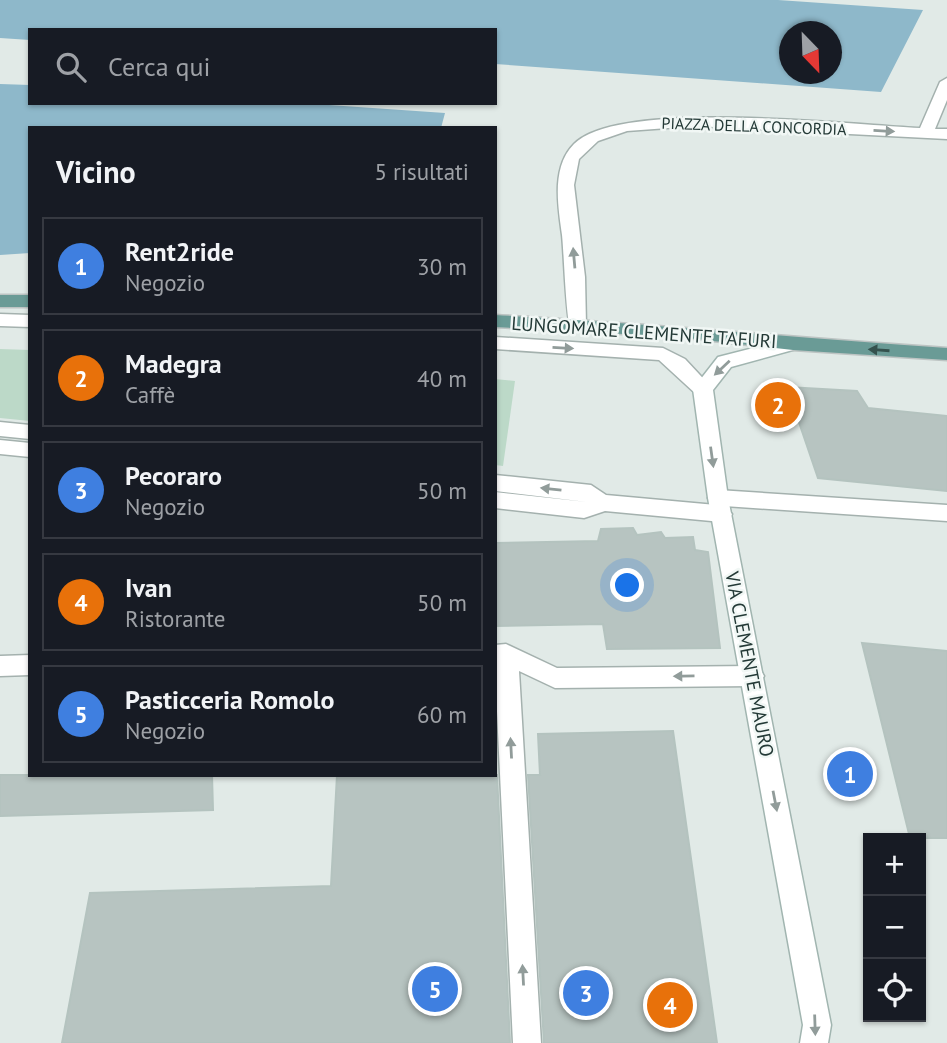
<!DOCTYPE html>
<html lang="it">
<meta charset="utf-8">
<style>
body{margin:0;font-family:"PT Sans",sans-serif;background:#20242c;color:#f1f3f6}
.controls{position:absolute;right:21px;bottom:21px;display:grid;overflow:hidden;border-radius:0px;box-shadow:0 2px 5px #0004}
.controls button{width:63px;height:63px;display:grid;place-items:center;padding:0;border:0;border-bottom:2px solid #363941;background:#171b24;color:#f1f3f6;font:35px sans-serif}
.compass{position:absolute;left:779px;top:21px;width:63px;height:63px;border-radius:50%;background:#171b24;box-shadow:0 2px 5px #0004;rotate:157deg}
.you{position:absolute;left:628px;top:586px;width:24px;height:24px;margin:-18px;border:5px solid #fff;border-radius:50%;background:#1a73e8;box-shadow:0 0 0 10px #1a73e833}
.badge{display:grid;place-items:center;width:46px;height:46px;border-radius:50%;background:#d93025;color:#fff;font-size:23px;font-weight:700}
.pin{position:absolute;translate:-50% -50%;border:4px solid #fff;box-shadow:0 2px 7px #0006}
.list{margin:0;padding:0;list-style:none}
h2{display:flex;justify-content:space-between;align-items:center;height:91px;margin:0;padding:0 28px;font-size:30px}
h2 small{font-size:23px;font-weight:400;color:#9ea1a6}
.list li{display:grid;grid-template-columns:46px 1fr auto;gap:21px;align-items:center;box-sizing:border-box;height:98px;margin:0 14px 14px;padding:0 14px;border:2px solid #363941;border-radius:0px}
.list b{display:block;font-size:26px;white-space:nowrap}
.list p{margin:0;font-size:23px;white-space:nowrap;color:#9ea1a6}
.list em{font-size:23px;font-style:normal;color:#9ea1a6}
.icon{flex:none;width:38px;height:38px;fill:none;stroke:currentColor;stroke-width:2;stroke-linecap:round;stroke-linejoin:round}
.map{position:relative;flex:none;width:947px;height:1043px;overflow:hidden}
.search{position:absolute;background:#171b24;box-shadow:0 2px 5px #0004;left:28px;top:28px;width:469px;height:77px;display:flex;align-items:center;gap:18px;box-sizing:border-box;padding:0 24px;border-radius:0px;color:#9ea1a6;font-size:26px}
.panel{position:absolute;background:#171b24;box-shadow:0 2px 5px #0004;left:28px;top:126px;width:469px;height:651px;border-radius:0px}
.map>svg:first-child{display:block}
</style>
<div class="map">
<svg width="947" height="1043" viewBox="0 0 947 1043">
<rect width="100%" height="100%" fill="#e1eae7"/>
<!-- green -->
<g fill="#bcd9c8">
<polygon points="0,349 30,350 30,421 0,418"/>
<polygon points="495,379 515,381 503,466 495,465"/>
</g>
<!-- water -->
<g fill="#8eb8ca" fill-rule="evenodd">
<path d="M0 0H778L923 10 881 92 495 64V30H30V40L0 38ZM790 32H832V74H790Z"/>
<polygon points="0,84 30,85 30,103 300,103 445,113 441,128 30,128 30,253 0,255"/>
</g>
<!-- building -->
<g fill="#b7c4c1" stroke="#b4c3bf" stroke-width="2">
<polygon points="787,387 857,391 868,408 947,416 947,491 818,478"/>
<polygon points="633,528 637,535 661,532 665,538 693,537 695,550 708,552 720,648 607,649 603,624 495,626 495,543 598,541 601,529"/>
<polygon points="862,643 947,651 947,838 910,838"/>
<polygon points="673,731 717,1043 544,1043 528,775 540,775 538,734"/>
<polygon points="0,775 212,775 213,810 0,816"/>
<polygon points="337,775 497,775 510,1043 62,1043 90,893 331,886"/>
</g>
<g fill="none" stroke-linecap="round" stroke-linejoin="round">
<!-- service casing -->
<g stroke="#a4b1ae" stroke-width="3">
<path id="service" d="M947 78V100L935 129H947V139L695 126 627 131 598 141 579 159 574 185 585 277 586 326 583 330H571C566 323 564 252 562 235 558 206 551 167 574 144 619 98 852 125 920 128L940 82Z"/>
</g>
<!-- minor casing -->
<g stroke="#a4b1ae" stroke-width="3">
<g id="minor">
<polygon points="0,422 30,425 30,439 0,436"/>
<polygon points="0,440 30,443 30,457 0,454"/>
<polygon points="495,475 591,485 606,495 716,505 708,498 711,492 718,490 947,505 947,521 724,506 732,514 729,520 722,522 605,511 584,518 495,508 495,492 587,502 495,491"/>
<polygon points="506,644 557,668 752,666 760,669 764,676 760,683 752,686 555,688 519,671 541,1043 513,1043 495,670 495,645"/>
<polygon points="30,655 30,675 0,676 0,656"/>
</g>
</g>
<!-- tertiary casing -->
<g stroke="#a4b1ae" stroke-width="3">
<g id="tertiary">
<polygon points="0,314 30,315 30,327 0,326"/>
<polygon points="495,337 663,348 685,359 713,389 703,396 696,394 659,360 495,349"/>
</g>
</g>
<!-- secondary casing -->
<g stroke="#a1b5b0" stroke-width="3">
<polygon id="secondary" points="793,338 800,340 802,344 800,348 731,367 713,390 728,498 831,1025 828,1043 800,1043 803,1025 708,498 693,389 718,357"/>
</g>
<!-- primary casing -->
<g stroke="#bdc4c3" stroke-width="3">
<g id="primary">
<rect x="0" y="295" width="30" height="12"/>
<path d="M495 315C646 323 796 338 947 348V360L793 350 678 337 495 327Z"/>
</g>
</g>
<!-- service -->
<use href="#service" fill="#fff" fill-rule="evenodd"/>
<!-- minor -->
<use href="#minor" fill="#fff" fill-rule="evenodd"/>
<!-- tertiary -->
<use href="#tertiary" fill="#fff" fill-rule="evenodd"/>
<!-- secondary -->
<use href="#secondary" fill="#fff" fill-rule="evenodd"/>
<!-- primary -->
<use href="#primary" fill="#6a9b96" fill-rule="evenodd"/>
</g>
<!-- one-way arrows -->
<defs><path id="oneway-solid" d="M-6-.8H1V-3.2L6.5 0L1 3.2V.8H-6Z" transform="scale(1.75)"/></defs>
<g fill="#919c9a">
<use href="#oneway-solid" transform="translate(884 131) rotate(3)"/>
<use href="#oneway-solid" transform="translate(574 258) rotate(-95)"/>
<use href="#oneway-solid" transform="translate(563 348) rotate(3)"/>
<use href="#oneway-solid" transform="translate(722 368) rotate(137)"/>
<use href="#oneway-solid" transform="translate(712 457) rotate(82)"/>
<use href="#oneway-solid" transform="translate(551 489) rotate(-174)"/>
<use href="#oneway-solid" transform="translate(684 676) rotate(179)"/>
<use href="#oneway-solid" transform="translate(511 748) rotate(-93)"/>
<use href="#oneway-solid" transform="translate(775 801) rotate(79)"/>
<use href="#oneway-solid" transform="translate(523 975) rotate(-93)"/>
<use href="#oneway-solid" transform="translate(815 1025) rotate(88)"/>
</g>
<use fill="#35524e" href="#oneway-solid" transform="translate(879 350) rotate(-176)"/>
<g text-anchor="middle" stroke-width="5" stroke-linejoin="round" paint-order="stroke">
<!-- far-street labels -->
<g font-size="16" fill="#233936" stroke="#f1f7f5">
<text transform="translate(754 126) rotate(2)" y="6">PIAZZA DELLA CONCORDIA</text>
</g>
<!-- street labels -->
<g font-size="19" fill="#233936" stroke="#f1f7f5">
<text transform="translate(644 332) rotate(4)" y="7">LUNGOMARE CLEMENTE TAFURI</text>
<text transform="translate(750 664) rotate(79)" y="7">VIA CLEMENTE MAURO</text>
</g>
</g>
</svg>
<div class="controls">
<button>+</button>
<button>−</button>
<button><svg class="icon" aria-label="locate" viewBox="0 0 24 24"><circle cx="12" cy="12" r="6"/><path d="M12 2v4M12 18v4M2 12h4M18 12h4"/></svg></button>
</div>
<svg class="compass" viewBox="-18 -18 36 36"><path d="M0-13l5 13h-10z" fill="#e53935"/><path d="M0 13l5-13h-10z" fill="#9ea1a6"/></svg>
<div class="you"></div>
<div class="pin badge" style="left:850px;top:774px;background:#3f7fe0">1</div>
<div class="pin badge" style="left:778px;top:405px;background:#e8710a">2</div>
<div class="pin badge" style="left:586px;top:993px;background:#3f7fe0">3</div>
<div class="pin badge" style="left:670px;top:1005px;background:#e8710a">4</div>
<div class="pin badge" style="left:435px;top:989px;background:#3f7fe0">5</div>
<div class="search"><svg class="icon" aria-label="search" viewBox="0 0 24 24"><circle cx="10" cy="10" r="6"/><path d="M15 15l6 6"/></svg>Cerca qui</div>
<section class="panel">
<h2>Vicino<small>5 risultati</small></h2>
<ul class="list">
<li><span class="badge" style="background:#3f7fe0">1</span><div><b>Rent2ride</b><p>Negozio</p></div><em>30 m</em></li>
<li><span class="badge" style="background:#e8710a">2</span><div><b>Madegra</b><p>Caffè</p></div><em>40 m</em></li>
<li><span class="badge" style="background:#3f7fe0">3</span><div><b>Pecoraro</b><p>Negozio</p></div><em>50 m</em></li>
<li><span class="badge" style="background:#e8710a">4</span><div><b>Ivan</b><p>Ristorante</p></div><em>50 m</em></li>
<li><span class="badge" style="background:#3f7fe0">5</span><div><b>Pasticceria Romolo</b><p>Negozio</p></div><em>60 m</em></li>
</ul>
</section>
</div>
